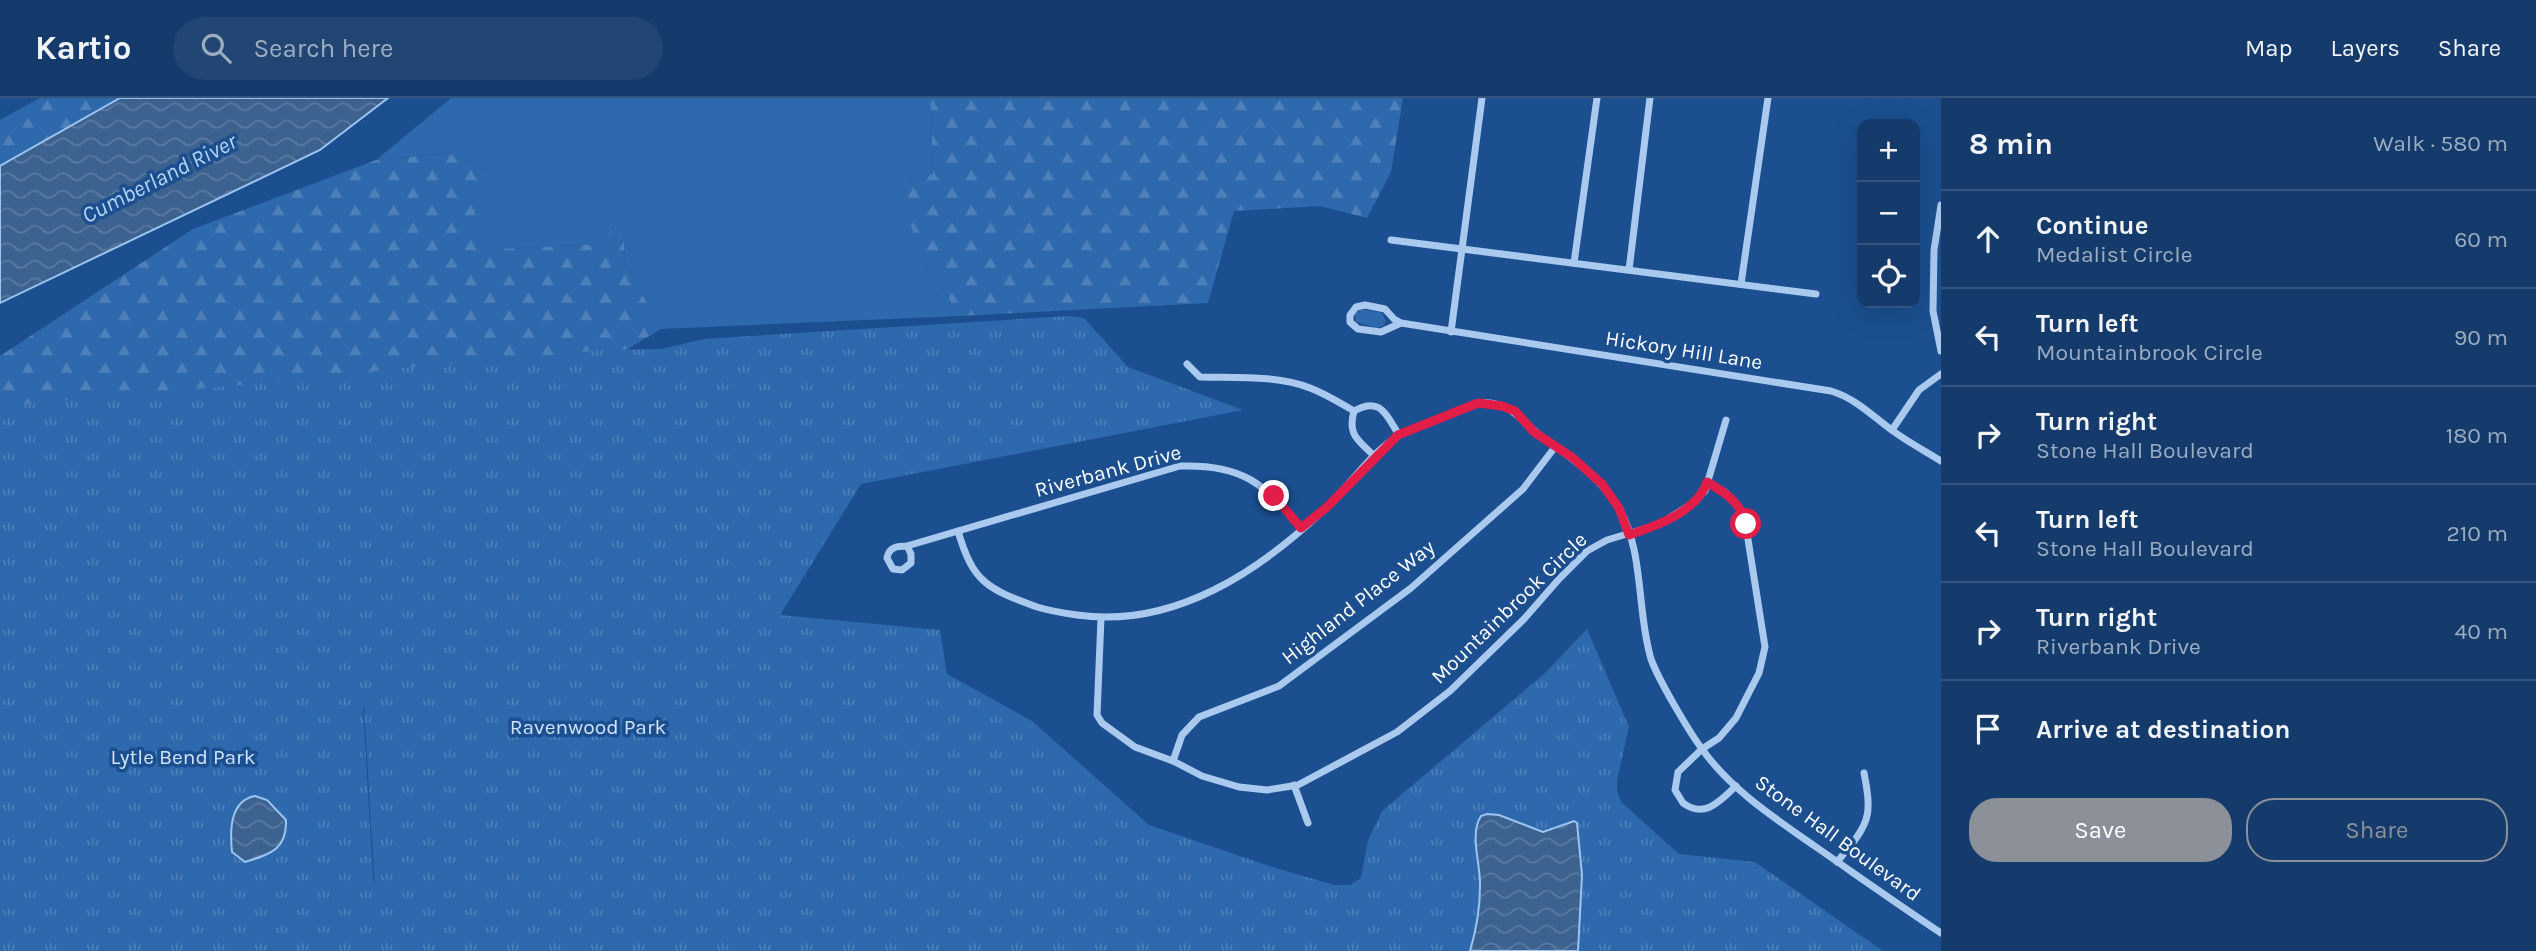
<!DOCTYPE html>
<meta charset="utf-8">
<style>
body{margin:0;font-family:Karla,sans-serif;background:#214673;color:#f1f3f6}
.controls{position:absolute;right:21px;top:21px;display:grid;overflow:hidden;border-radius:14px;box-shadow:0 7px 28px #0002}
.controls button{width:63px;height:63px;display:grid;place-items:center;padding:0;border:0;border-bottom:2px solid #33557e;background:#143b6b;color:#f1f3f6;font:35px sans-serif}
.stop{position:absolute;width:21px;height:21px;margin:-16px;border:5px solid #e11d48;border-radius:50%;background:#fff}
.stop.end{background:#e11d48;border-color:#fff;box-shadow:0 2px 7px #0008}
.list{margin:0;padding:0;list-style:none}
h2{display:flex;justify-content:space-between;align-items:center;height:91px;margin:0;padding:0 28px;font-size:30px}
h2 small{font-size:23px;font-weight:400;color:#9dadc1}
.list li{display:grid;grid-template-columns:46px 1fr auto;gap:21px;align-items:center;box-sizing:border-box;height:98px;padding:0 28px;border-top:2px solid #33557e}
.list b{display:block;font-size:26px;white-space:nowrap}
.list p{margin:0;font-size:23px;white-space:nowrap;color:#9dadc1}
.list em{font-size:23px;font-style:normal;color:#9dadc1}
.actions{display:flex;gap:14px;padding:21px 28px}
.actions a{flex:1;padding:16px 0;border:2px solid #8c9099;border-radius:28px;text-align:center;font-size:24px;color:#8c9099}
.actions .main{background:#8c9099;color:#fff}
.icon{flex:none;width:38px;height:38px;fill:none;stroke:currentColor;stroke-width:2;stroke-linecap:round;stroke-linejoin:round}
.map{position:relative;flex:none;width:1941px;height:853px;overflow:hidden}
header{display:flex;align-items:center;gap:42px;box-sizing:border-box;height:98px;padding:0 35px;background:#143b6b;border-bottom:2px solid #33557e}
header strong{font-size:33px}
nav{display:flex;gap:38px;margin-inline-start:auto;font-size:24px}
.search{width:490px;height:63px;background:#214673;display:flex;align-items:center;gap:18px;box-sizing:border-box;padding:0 24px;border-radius:38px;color:#9dadc1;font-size:26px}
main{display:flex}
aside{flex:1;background:#143b6b}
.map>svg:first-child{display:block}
</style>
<header>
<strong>Kartio</strong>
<div class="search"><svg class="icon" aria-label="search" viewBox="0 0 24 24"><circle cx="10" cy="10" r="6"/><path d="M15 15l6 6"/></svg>Search here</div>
<nav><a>Map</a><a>Layers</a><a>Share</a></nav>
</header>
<main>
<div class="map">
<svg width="1941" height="853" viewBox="0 0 1941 853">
<defs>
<pattern id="forest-firs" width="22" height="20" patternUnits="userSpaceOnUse" patternTransform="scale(1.75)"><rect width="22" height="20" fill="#2e69ad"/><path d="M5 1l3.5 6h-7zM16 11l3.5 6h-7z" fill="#4d80b9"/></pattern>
<pattern id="park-tufts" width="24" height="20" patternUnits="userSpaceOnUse" patternTransform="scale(1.75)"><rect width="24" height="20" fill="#2e69ad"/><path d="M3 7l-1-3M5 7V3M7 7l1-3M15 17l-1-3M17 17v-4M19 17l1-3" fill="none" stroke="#4d80b9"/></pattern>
<pattern id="water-waves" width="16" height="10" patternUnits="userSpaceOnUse" patternTransform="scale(1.75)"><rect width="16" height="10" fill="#3c6290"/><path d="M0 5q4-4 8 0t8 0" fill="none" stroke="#597aa1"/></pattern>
</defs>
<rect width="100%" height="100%" fill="#1b4f8f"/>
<!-- green -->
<g fill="#2e69ad">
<polygon points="451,0 930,0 933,76 909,84 927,167 960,218 661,231 625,164 624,140 619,121 601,146 495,151 471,122 492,76 448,55 376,62"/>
<polygon points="1362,211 1382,215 1386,223 1383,228 1377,230 1356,224 1355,215"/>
</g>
<!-- forest -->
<g fill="url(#forest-firs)">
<polygon points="40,0 120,0 0,68 0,22"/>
<polygon points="930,0 1403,0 1391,74 1367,120 1320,108 1234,113 1208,205 960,218 927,167 899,100 909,84 933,76"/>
<polygon points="448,55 492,76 472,122 495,151 600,146 620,120 624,140 625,164 661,231 616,258 0,315 0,258 193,131 376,62"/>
</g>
<!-- park -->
<path fill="url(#park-tufts)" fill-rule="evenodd" d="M1069 218 1084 220 1128 269 1243 312 861 386 780 517 940 532 947 576 1032 623 1149 727 1272 769 1334 787H1350L1361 780 1368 742 1382 713 1545 575 1587 531 1629 629 1617 682V693L1621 704 1679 756 1755 764 1883 853H0V308L344 278 390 271 565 257 596 252 661 251 704 241ZM363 609H364L375 793 373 778Z"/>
<!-- water -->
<g fill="url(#water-waves)" stroke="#9cc4f0" stroke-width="2">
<polygon points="120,0 388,0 320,52 0,205 0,68"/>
<path d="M255 698 267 702 286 722C287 752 270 756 245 764L232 754C230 734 229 703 255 698Z"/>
<path d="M1487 716 1499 717 1543 734 1574 723 1577 725 1582 777 1578 853H1470C1476 833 1480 810 1480 788 1481 767 1469 736 1481 718Z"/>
</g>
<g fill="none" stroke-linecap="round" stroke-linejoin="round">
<!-- minor -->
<g stroke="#a9c9ee" stroke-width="7">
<polyline points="1941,107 1934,152 1933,213 1941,253"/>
<polyline points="1391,142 1816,196"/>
<polyline points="1574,165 1597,0"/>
<polyline points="1629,172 1650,0"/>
<polyline points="1741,186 1768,0"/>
<path d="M1401 225 1381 234 1358 231 1350 224V217L1356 209 1365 207 1385 211 1394 221 1401 225 1831 293C1857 301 1872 318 1893 333 1908 344 1925 353 1941 363"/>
<polyline points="1451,234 1482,0"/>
<path d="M1187 266 1200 279C1236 280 1276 277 1310 290 1326 296 1340 305 1354 313"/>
<polyline points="1892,332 1919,292 1941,276"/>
<path d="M1375 359C1359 342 1347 338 1354 313 1381 298 1386 317 1399 337"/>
<path d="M1708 384 1726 395 1744 416 1765 549 1759 575 1736 620 1719 640 1702 651 1678 674 1675 692 1683 705C1705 721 1720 703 1736 688"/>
<path d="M958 433C973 485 988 491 1037 509 1050 513 1063 515 1077 517 1174 531 1260 473 1327 409 1350 387 1373 352 1400 337 1414 329 1430 324 1445 318 1459 313 1475 303 1490 305 1514 308 1523 325 1541 338 1569 359 1598 377 1617 407 1645 452 1636 511 1651 561 1658 581 1688 632 1702 651 1731 692 1776 721 1816 749 1858 778 1899 807 1941 835"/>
<path d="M907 448 911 456V465L902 472 893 471 887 460C889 449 897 448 907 448L1180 368C1243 366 1263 385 1301 430"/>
<polyline points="1101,520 1097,617 1102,625 1135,649 1173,663 1202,678 1239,689 1267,692 1298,687 1397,634 1450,593 1524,521 1559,481 1587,453 1607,442 1660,426 1690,407 1705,393 1726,322"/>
<polyline points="1173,663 1182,637 1199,619 1279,588 1411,490 1523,391 1555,349"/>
<polyline points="1294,687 1308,725"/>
<path d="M1837 764C1849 749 1868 730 1868 710 1869 699 1866 686 1864 675"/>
</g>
</g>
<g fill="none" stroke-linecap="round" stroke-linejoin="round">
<!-- route -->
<path stroke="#e11d48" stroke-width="9" d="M1274 398 1301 430 1327 409 1398 337 1478 305 1502 308 1515 313 1534 334 1573 360 1602 386 1619 410 1629 437C1656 428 1697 414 1707 384 1726 395 1741 405 1746 426"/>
</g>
<g text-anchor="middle" stroke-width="7" stroke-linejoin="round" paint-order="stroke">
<!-- street labels -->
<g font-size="21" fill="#fff" stroke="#1b4f8f">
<text transform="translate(1684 252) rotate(9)" y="7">Hickory Hill Lane</text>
<text transform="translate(1108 373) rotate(-15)" y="7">Riverbank Drive</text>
<text transform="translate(1358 504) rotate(-38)" y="7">Highland Place Way</text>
<text transform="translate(1509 510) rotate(-44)" y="7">Mountainbrook Circle</text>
<text transform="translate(1838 740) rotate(36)" y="7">Stone Hall Boulevard</text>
</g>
<!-- park labels -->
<g font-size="21" fill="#cfe3fa" stroke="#1b4f8f">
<text x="588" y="636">Ravenwood Park</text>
<text x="183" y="666">Lytle Bend Park</text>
</g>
<!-- water labels -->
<g font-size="23" font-style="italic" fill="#b5d3f5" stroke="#1b4f8f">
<text transform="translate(159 80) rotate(-27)" y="8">Cumberland River</text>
</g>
</g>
</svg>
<div class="controls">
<button>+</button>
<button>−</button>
<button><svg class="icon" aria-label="locate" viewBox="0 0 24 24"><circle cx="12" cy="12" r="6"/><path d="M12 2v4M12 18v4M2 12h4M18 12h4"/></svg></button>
</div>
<div class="stop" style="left:1746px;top:426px"></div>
<div class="stop end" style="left:1274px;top:398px"></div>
</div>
<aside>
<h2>8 min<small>Walk · 580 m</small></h2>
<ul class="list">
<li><svg class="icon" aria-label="ahead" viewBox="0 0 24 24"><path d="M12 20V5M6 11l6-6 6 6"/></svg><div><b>Continue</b><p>Medalist Circle</p></div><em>60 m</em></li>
<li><svg class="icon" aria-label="left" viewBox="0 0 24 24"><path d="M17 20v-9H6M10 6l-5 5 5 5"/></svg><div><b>Turn left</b><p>Mountainbrook Circle</p></div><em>90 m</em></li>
<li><svg class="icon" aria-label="right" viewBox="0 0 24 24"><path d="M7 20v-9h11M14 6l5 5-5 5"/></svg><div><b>Turn right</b><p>Stone Hall Boulevard</p></div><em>180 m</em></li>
<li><svg class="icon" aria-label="left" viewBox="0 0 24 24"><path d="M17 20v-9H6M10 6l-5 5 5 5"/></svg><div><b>Turn left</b><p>Stone Hall Boulevard</p></div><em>210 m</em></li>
<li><svg class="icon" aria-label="right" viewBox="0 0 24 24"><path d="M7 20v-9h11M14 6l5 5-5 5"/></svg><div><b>Turn right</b><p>Riverbank Drive</p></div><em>40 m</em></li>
<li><svg class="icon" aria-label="arrive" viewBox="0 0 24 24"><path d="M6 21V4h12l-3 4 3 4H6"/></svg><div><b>Arrive at destination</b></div></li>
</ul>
<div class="actions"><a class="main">Save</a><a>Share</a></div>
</aside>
</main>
